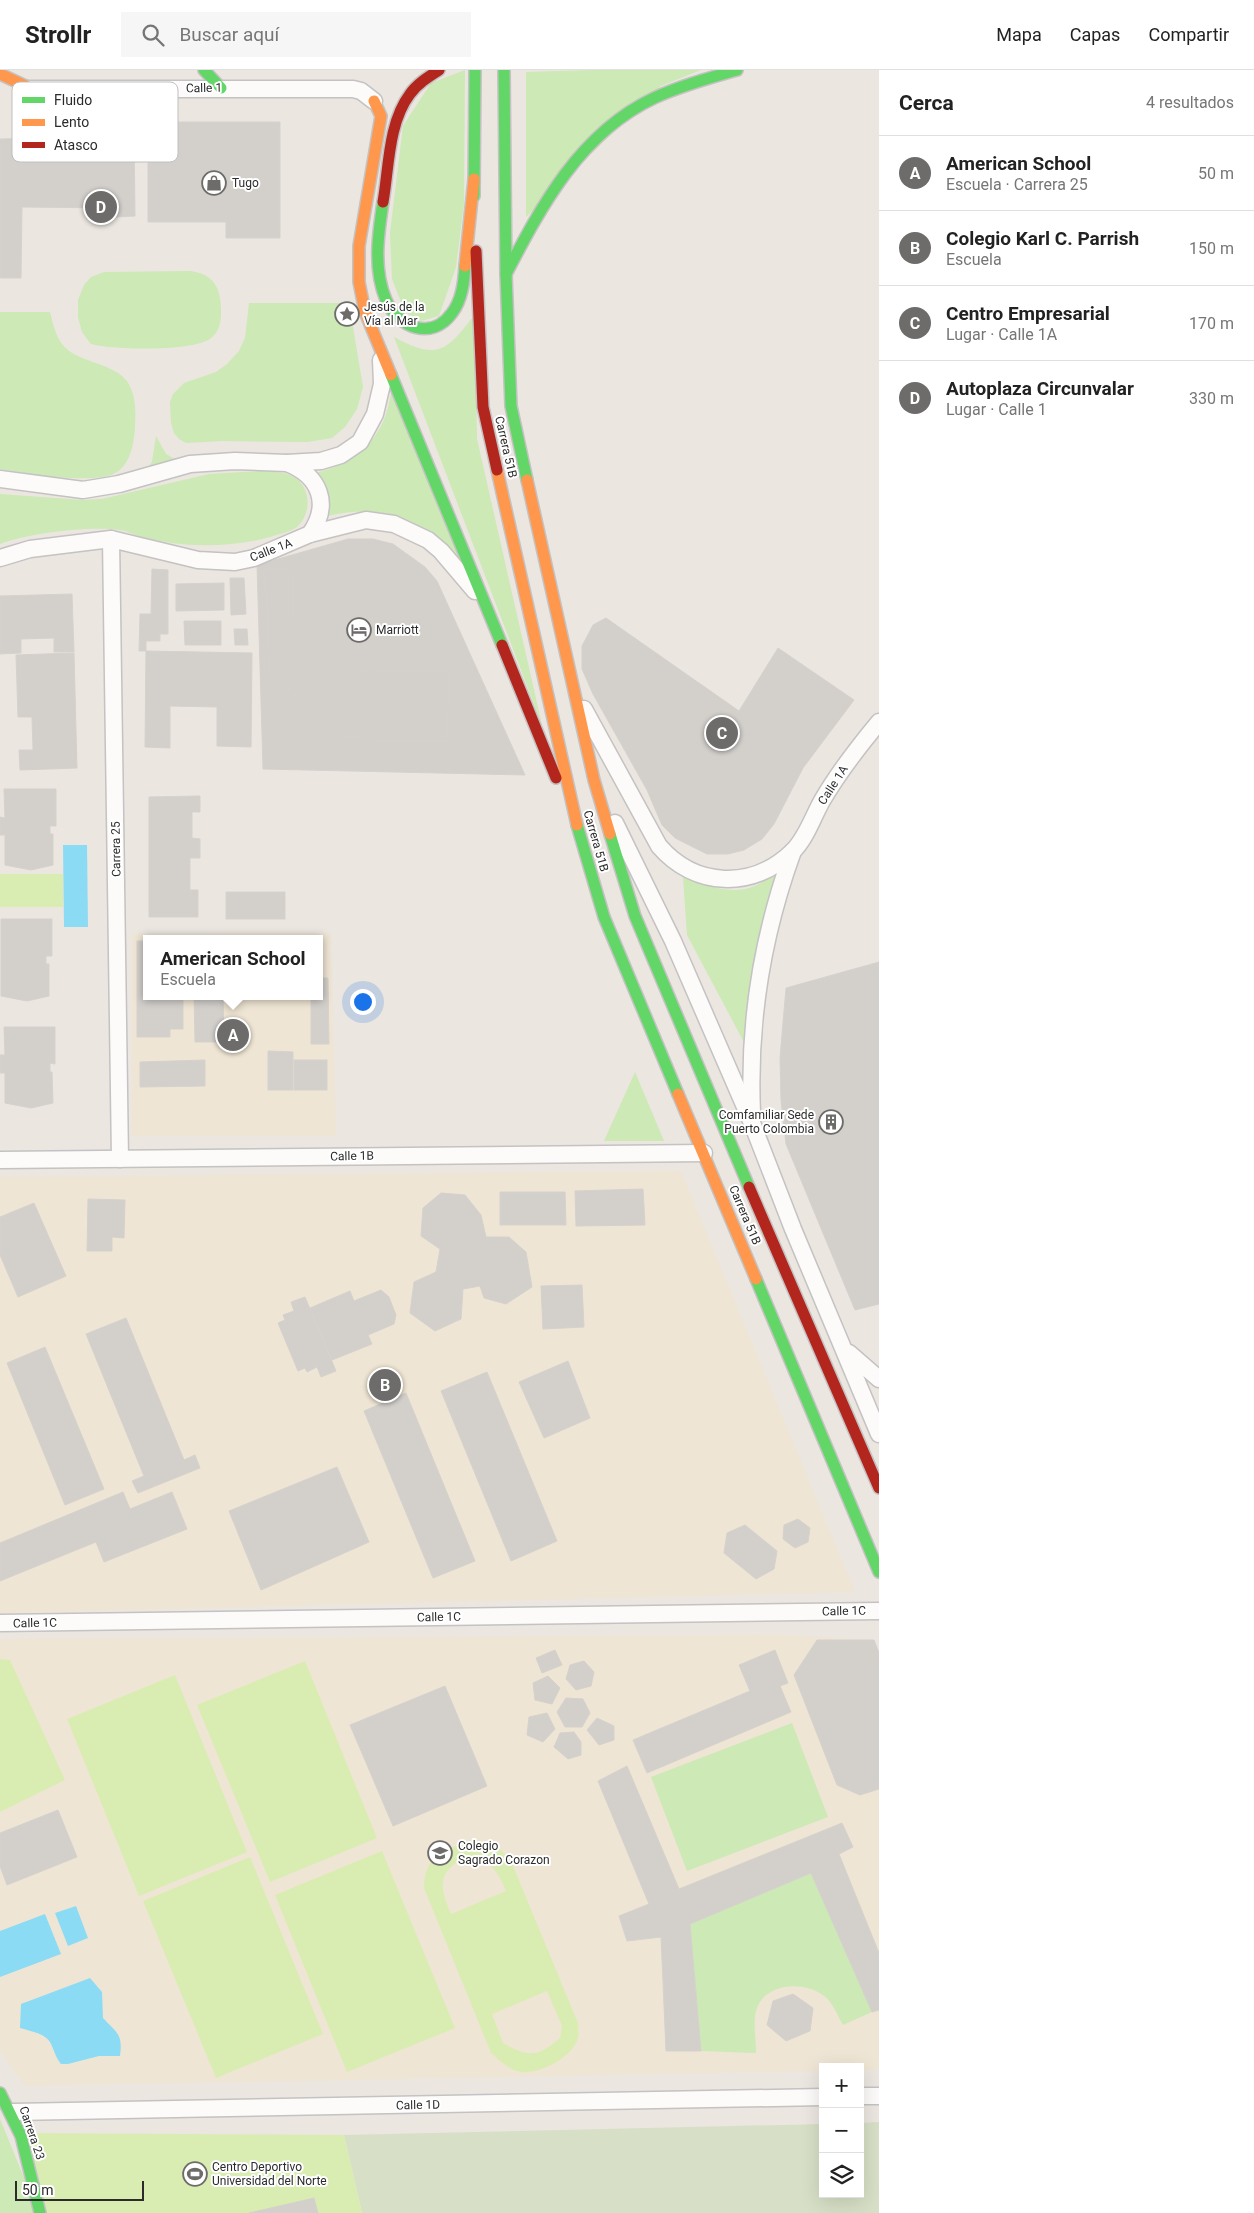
<!DOCTYPE html>
<html lang="es">
<meta charset="utf-8">
<style>
body{margin:0;font-family:Roboto,sans-serif;background:#f6f6f6;color:#222}
.controls{position:absolute;right:15px;bottom:15px;display:grid;overflow:hidden;border-radius:0px;box-shadow:0 5px 20px #0002}
.controls button{width:45px;height:45px;display:grid;place-items:center;padding:0;border:0;border-bottom:1px solid #e0e0e0;background:#fff;color:#222;font:25px sans-serif}
.scale{position:absolute;left:15px;bottom:12px;width:129px;box-sizing:border-box;padding-left:5px;border:2px solid #2b2b2b;border-top:0;font-size:14px;line-height:18px;white-space:nowrap;color:#2b2b2b;-webkit-text-stroke:4px #fff;paint-order:stroke}
.you{position:absolute;left:362px;top:931px;width:18px;height:18px;margin:-12px;border:4px solid #fff;border-radius:50%;background:#1a73e8;box-shadow:0 0 0 8px #1a73e833}
.badge{display:grid;place-items:center;width:32px;height:32px;border-radius:50%;background:#6e6c6a;color:#fff;font-size:16px;font-weight:700}
.pin{position:absolute;translate:-50% -50%;border:2px solid #fff;box-shadow:0 1px 5px #0006}
.popup{position:absolute;left:143px;top:865px;width:180px;height:65px;box-sizing:border-box;display:grid;place-content:center;border-radius:0px;background:#fff;filter:drop-shadow(0 1px 4px #0005);font-size:16px;white-space:nowrap;color:#767676}
.popup b{font-size:19px;color:#222}
.popup::after{content:'';position:absolute;left:50%;top:100%;margin-left:-10px;border:10px solid transparent;border-top-color:#fff}
.list{margin:0;padding:0;list-style:none}
h2{display:flex;justify-content:space-between;align-items:center;height:65px;margin:0;padding:0 20px;font-size:21px}
h2 small{font-size:16px;font-weight:400;color:#767676}
.list li{display:grid;grid-template-columns:32px 1fr auto;gap:15px;align-items:center;box-sizing:border-box;height:75px;padding:0 20px;border-top:1px solid #e0e0e0}
.list b{display:block;font-size:19px;white-space:nowrap}
.list p{margin:0;font-size:16px;white-space:nowrap;color:#767676}
.list em{font-size:16px;font-style:normal;color:#767676}
.icon{flex:none;width:28px;height:28px;fill:none;stroke:currentColor;stroke-width:2;stroke-linecap:round;stroke-linejoin:round}
.map{position:relative;flex:none;width:879px;height:2143px;overflow:hidden}
header{display:flex;align-items:center;gap:30px;box-sizing:border-box;height:70px;padding:0 25px;background:#fff;border-bottom:1px solid #e0e0e0}
header strong{font-size:24px}
nav{display:flex;gap:28px;margin-inline-start:auto;font-size:18px}
.search{width:350px;height:45px;background:#f6f6f6;display:flex;align-items:center;gap:12px;box-sizing:border-box;padding:0 18px;border-radius:0px;color:#767676;font-size:19px}
main{display:flex}
aside{flex:1;background:#fff}
.map>svg:first-child{display:block}
</style>
<header>
<strong>Strollr</strong>
<div class="search"><svg class="icon" aria-label="search" viewBox="0 0 24 24"><circle cx="10" cy="10" r="6"/><path d="M15 15l6 6"/></svg>Buscar aquí</div>
<nav><a>Mapa</a><a>Capas</a><a>Compartir</a></nav>
</header>
<main>
<div class="map">
<svg width="879" height="2143" viewBox="0 0 879 2143">
<rect width="100%" height="100%" fill="#ebe6e0"/>
<!-- education -->
<g fill="#efe5d4" fill-rule="evenodd">
<path d="M331 863 336 1066H132V864ZM147 869H319V926H147Z"/>
<polygon points="681,1101 855,1522 0,1543 0,1107"/>
<polygon points="785,1565 874,1570 879,1583 879,2000 860,2001 860,1997 823,1997 823,2001 25,2016 0,1982 0,1569"/>
</g>
<!-- green -->
<g fill="#cce9b6">
<polygon points="465,0 464,134 456,197 439,246 421,251 405,242 392,209 390,163 403,56 431,13"/>
<polygon points="592,0 701,0 661,16 526,147 526,2"/>
<path d="M190 201C214 204 221 218 221 241 221 251 220 261 211 268 194 282 113 280 91 274L82 262 78 247V230L84 215 91 207 104 202Z"/>
<polygon points="249,233 349,233 363,317 357,339 345,357 332,368 307,372 222,371 186,373 179,369 174,363 171,353 170,332 173,324 184,313 216,302 227,294 239,281 245,268"/>
<path d="M0 242H50C53 253 55 265 62 274 75 292 110 292 125 309 136 321 136 342 135 357 134 372 131 393 117 402 96 416 26 403 0 399Z"/>
<path d="M475 244 477 369 542 655 394 267C438 291 447 281 475 244Z"/>
<path d="M393 317 459 487C415 449 387 433 327 446V419L315 403C343 397 369 381 382 354 388 343 389 329 393 317Z"/>
<polygon points="156,366 166,384 180,392 146,400 152,392"/>
<path d="M260 401C271 402 288 401 297 409 311 421 311 443 298 456 292 462 278 464 270 467 228 478 183 478 142 467 135 465 128 461 120 460 89 456 29 463 0 474V424L82 430 102 429 209 404Z"/>
<path d="M782 796 746 976 687 865 683 807C707 815 732 827 757 815 766 811 774 802 782 796Z"/>
<polygon points="635,1002 664,1071 604,1071"/>
<polygon points="792,1653 828,1747 687,1801 651,1707"/>
<path d="M811 1803 872 1942 843 1955C838 1946 832 1931 824 1926 804 1910 763 1913 756 1941 753 1953 756 1970 756 1983L701 1981 690 1854Z"/>
<polygon points="0,2049 29,2120 34,2143 0,2143"/>
</g>
<!-- cemetery -->
<polygon fill="#d7dfc6" points="879,2052 879,2143 362,2143 344,2065 823,2054 823,2124 860,2124 860,2053"/>
<!-- pitch -->
<g fill="#d9edb2" fill-rule="evenodd">
<rect x="0" y="804" width="63" height="33"/>
<polygon points="0,1589 10,1590 65,1710 0,1742"/>
<polygon points="305,1591 377,1768 270,1812 197,1635"/>
<polygon points="175,1605 247,1782 139,1826 67,1649"/>
<path d="M478 1771 498 1777 511 1791 578 1953C578 1957 579 1964 578 1968 572 1988 540 2004 521 2002 509 2000 500 1991 491 1983L424 1818C424 1784 448 1776 478 1771ZM465 1788C490 1789 497 1799 506 1821L451 1844C440 1818 436 1802 465 1788ZM547 1921 562 1956 560 1968C537 1988 528 1987 503 1973L492 1944Z"/>
<polygon points="382,1781 455,1958 347,2002 275,1825"/>
<polygon points="250,1787 323,1964 216,2008 143,1831"/>
<polygon points="26,2063 344,2065 362,2143 46,2143"/>
</g>
<!-- water -->
<g fill="#8cdbf4">
<polygon points="63,775 87,775 88,857 64,857"/>
<polygon points="76,1836 88,1868 68,1876 55,1843"/>
<polygon points="45,1844 61,1884 0,1907 0,1861"/>
<path d="M90 1908 102 1922 103 1948C117 1963 123 1964 120 1986H99L68 1994H61C55 1987 54 1979 50 1972 44 1963 30 1961 20 1958L21 1934Z"/>
</g>
<!-- building -->
<g fill="#d3d0cc" stroke="#d5d1cc">
<polygon points="148,52 280,52 280,168 226,168 226,152 148,152"/>
<polygon points="134,66 135,146 115,147 114,138 22,137 21,208 0,208 0,69"/>
<polygon points="348,469 373,469 393,474 425,497 437,511 525,705 263,699 257,495"/>
<polygon points="265,498 293,500 294,552 364,601 450,602 446,671 373,671 344,666 270,603"/>
<polygon points="152,499 168,500 168,564 160,564 160,571 146,571 146,581 139,581 140,544 151,544"/>
<polygon points="230,508 244,508 246,544 231,545"/>
<polygon points="224,513 224,540 176,541 176,514"/>
<polygon points="72,524 74,582 54,582 54,568 21,569 21,583 0,584 0,526"/>
<polygon points="606,548 739,641 778,578 854,630 803,698 774,754 762,769 744,780 728,784 707,784 675,768 662,755 647,720 593,624 582,599 582,576 593,555"/>
<polygon points="184,551 221,551 221,575 185,575"/>
<polygon points="234,559 247,559 248,575 235,575"/>
<polygon points="146,581 252,583 251,677 217,676 217,637 170,636 170,678 145,677"/>
<polygon points="74,583 77,698 20,700 19,680 33,680 32,647 18,647 16,585"/>
<polygon points="4,719 56,719 56,756 50,756 50,764 53,764 53,795 31,800 5,795 5,765 0,765 0,747 5,748"/>
<polygon points="200,726 200,742 192,742 192,768 200,769 200,788 190,788 190,820 198,820 198,847 149,847 149,727"/>
<rect x="226" y="822" width="59" height="27"/>
<polygon points="1,849 52,849 52,886 46,886 46,894 49,894 49,926 27,931 1,926"/>
<polygon points="137,871 147,871 147,926 183,926 183,959 170,959 170,967 137,967"/>
<polygon points="879,892 879,1234 855,1240 786,1074 781,1030 780,988 786,918"/>
<polygon points="319,908 328,908 329,974 311,974 311,926 319,926"/>
<polygon points="194,926 223,926 224,972 195,972"/>
<polygon points="4,957 55,957 55,994 50,993 50,1002 52,1002 53,1033 31,1038 5,1033 5,1003 0,1003 0,985 5,985"/>
<polygon points="268,981 293,982 293,1020 268,1020"/>
<polygon points="205,990 205,1016 140,1017 140,992"/>
<rect x="294" y="990" width="33" height="30"/>
<polygon points="643,1119 645,1155 576,1156 575,1121"/>
<polygon points="500,1122 565,1122 566,1155 500,1155"/>
<polygon points="441,1123 465,1125 481,1145 486,1167 509,1167 526,1182 532,1217 506,1234 484,1228 480,1216 463,1219 461,1249 435,1261 410,1243 414,1212 436,1202 440,1179 421,1166 423,1138"/>
<polygon points="88,1129 125,1130 124,1168 112,1167 112,1181 87,1181"/>
<polygon points="34,1133 66,1206 18,1227 0,1185 0,1147"/>
<polygon points="582,1215 584,1257 543,1259 541,1216"/>
<polygon points="381,1220 389,1227 396,1245 394,1254 368,1265 372,1274 332,1290 310,1238 350,1221 354,1231"/>
<polygon points="305,1227 336,1301 321,1307 317,1297 307,1302 305,1298 298,1301 278,1253 285,1250 283,1245 294,1241 291,1232"/>
<polygon points="126,1248 184,1390 195,1385 200,1398 138,1423 132,1411 144,1406 86,1264"/>
<polygon points="45,1277 104,1419 65,1435 7,1293"/>
<polygon points="568,1291 590,1348 544,1368 519,1312"/>
<polygon points="487,1302 557,1471 511,1491 441,1321"/>
<polygon points="406,1323 475,1491 433,1508 364,1341"/>
<polygon points="337,1397 369,1472 261,1520 229,1441"/>
<polygon points="123,1422 130,1439 172,1422 187,1459 104,1492 96,1472 0,1511 0,1473"/>
<polygon points="798,1449 810,1458 808,1472 795,1478 783,1469 784,1455"/>
<polygon points="745,1455 777,1481 774,1499 756,1509 724,1483 727,1463"/>
<polygon points="817,1570 874,1570 879,1583 879,1719 860,1725 837,1715 794,1605"/>
<polygon points="555,1580 562,1595 542,1603 536,1588"/>
<polygon points="775,1580 788,1613 780,1616 791,1642 647,1703 633,1670 750,1621 739,1595"/>
<polygon points="584,1591 594,1602 591,1616 576,1620 566,1609 570,1595"/>
<polygon points="548,1606 560,1618 552,1634 535,1630 533,1613"/>
<polygon points="445,1616 487,1716 393,1756 350,1655"/>
<polygon points="566,1628 583,1629 590,1643 582,1657 565,1657 557,1642"/>
<polygon points="547,1643 555,1659 543,1672 527,1665 529,1647"/>
<polygon points="597,1648 614,1656 614,1670 599,1675 587,1660"/>
<polygon points="574,1662 581,1672 581,1685 568,1689 554,1677 560,1663"/>
<polygon points="627,1696 679,1819 842,1753 853,1777 839,1784 879,1883 879,1940 872,1942 811,1803 690,1854 701,1981 666,1981 661,1867 627,1871 619,1846 649,1834 598,1711"/>
<polygon points="58,1740 77,1787 7,1815 0,1796 0,1763"/>
<polygon points="793,1924 813,1938 810,1961 786,1971 767,1955 773,1931"/>
<polygon points="314,2128 318,2143 249,2143"/>
</g>
<g fill="none" stroke-linecap="round" stroke-linejoin="round">
<!-- street casing -->
<g stroke="#c4c2c2" stroke-width="19">
<g id="street">
<polyline points="25,19 353,19 361,21 374,31"/>
<path d="M287 393C320 406 331 434 310 464"/>
<polyline points="0,409 83,420 119,414 190,394 235,391 287,393 321,391 341,385 360,372 375,344 382,314 381,290"/>
<polyline points="111,469 120,1089"/>
<polyline points="0,488 30,479 111,469 198,490 235,492 254,488 310,464 366,450 394,454 428,470 441,481 475,521"/>
<path d="M584 639 659 776C695 818 753 820 793 781 807 767 813 746 823 729 839 702 859 676 879 652"/>
<polyline points="615,753 673,871 752,1053 793,1159 879,1364"/>
<path d="M752 1043C748 953 762 866 793 781"/>
<polyline points="0,1090 704,1083"/>
<polyline points="849,1283 879,1309"/>
<polyline points="0,1553 879,1541"/>
<polyline points="860,2026 879,2026"/>
<polyline points="13,2042 823,2027"/>
</g>
</g>
<!-- fast casing -->
<g stroke="#c4c2c2" stroke-width="14">
<g id="fast">
<polyline points="204,0 221,18"/>
<polyline points="504,0 506,204 511,336 527,410"/>
<polyline points="474,126 475,0"/>
<path d="M383 132C378 165 373 199 386 230 398 258 432 271 452 243 462 230 464 212 465 196"/>
<path d="M506 204C542 135 580 63 654 28 680 16 709 8 737 0"/>
<polyline points="391,305 502,575"/>
<polyline points="577,755 604,847 678,1024"/>
<polyline points="610,764 635,846 749,1117"/>
<polyline points="756,1209 879,1502"/>
<polyline points="0,2023 21,2066 40,2143"/>
</g>
</g>
<!-- slow casing -->
<g stroke="#c4c2c2" stroke-width="14">
<g id="slow">
<polyline points="0,4 32,19"/>
<polyline points="374,31 381,46 359,176 359,212 365,242 391,305"/>
<polyline points="465,196 474,109"/>
<polyline points="497,400 577,755"/>
<polyline points="527,410 594,710 610,764"/>
<polyline points="678,1024 756,1209"/>
</g>
</g>
<!-- jam casing -->
<g stroke="#c4c2c2" stroke-width="14">
<g id="jam">
<path d="M383 132C389 98 388 53 410 24 417 14 428 7 439 0"/>
<polyline points="476,181 483,337 497,400"/>
<polyline points="502,575 556,708"/>
<polyline points="749,1117 879,1418"/>
</g>
</g>
<!-- street -->
<use href="#street" stroke="#fcfbfa" stroke-width="16"/>
<!-- fast -->
<use href="#fast" stroke="#63d668" stroke-width="11"/>
<!-- slow -->
<use href="#slow" stroke="#ff974d" stroke-width="11"/>
<!-- jam -->
<use href="#jam" stroke="#b3261e" stroke-width="11"/>
</g>
<!-- icons -->
<defs>
<g id="shop-ring" transform="scale(1.25)"><circle r="9.5" fill="#fff" stroke="#6e6c6a" stroke-width="1.5"/><path d="M-5-2.5h2.3a2.7 3.5 0 0 1 5.4 0H5L5.5 6h-11ZM-1.5-2.5h3a1.5 2.3 0 0 0-3 0Z" fill="#6e6c6a"/></g>
<g id="sight-ring" transform="scale(1.25)"><circle r="9.5" fill="#fff" stroke="#6e6c6a" stroke-width="1.5"/><path d="M0-6L1.8-2.2L6-1.7L2.9 1.2L3.7 5.4L0 3.3L-3.7 5.4L-2.9 1.2L-6-1.7L-1.8-2.2Z" fill="#6e6c6a"/></g>
<g id="hotel-ring" transform="scale(1.25)"><circle r="9.5" fill="#fff" stroke="#6e6c6a" stroke-width="1.5"/><path d="M-6-4.5h1.5V1H6V5H4.5V3h-9V5H-6ZM-4 0a1.8 1.8 0 1 1 3.6 0ZM.5 0V-2.5h3Q6-2.5 6 0Z" fill="#6e6c6a"/></g>
<g id="building-ring" transform="scale(1.25)"><circle r="9.5" fill="#fff" stroke="#6e6c6a" stroke-width="1.5"/><path d="M-4-6H4V6H1V3H-1V6H-4ZM-2.5-4.3h1.7v1.8h-1.7ZM.8-4.3h1.7v1.8H.8ZM-2.5-1h1.7V.8h-1.7ZM.8-1h1.7V.8H.8Z" fill="#6e6c6a"/></g>
<g id="school-ring" transform="scale(1.25)"><circle r="9.5" fill="#fff" stroke="#6e6c6a" stroke-width="1.5"/><path d="M0-5L7-2L0 1L-7-2ZM-4 1L0 2.5L4 1V4Q0 6-4 4Z" fill="#6e6c6a"/></g>
<g id="stadium-ring" transform="scale(1.25)"><circle r="9.5" fill="#fff" stroke="#6e6c6a" stroke-width="1.5"/><path d="M0-5a6.5 5 0 1 0 0 10a6.5 5 0 1 0 0-10ZM-3.5-1.8h7v3.6h-7Z" fill="#6e6c6a"/></g>
</defs>
<g fill-rule="evenodd">
<use href="#shop-ring" x="214" y="113"/>
<use href="#sight-ring" x="347" y="244"/>
<use href="#hotel-ring" x="359" y="560"/>
<use href="#building-ring" x="831" y="1052"/>
<use href="#school-ring" x="440" y="1783"/>
<use href="#stadium-ring" x="195" y="2104"/>
</g>
<g text-anchor="middle" stroke-width="4" stroke-linejoin="round" paint-order="stroke">
<!-- street labels -->
<g font-size="12" fill="#2b2b2b" stroke="#fff">
<text transform="translate(204 18) rotate(-1)" y="4">Calle 1</text>
<text transform="translate(506 377) rotate(77)" y="4">Carrera 51B</text>
<text transform="translate(271 480) rotate(-21)" y="4">Calle 1A</text>
<text transform="translate(833 715) rotate(-57)" y="4">Calle 1A</text>
<text transform="translate(596 771) rotate(74)" y="4">Carrera 51B</text>
<text transform="translate(116 779) rotate(-91)" y="4">Carrera 25</text>
<text transform="translate(352 1086) rotate(-1)" y="4">Calle 1B</text>
<text transform="translate(745 1145) rotate(67)" y="4">Carrera 51B</text>
<text transform="translate(844 1541) rotate(-1)" y="4">Calle 1C</text>
<text transform="translate(439 1547) rotate(-1)" y="4">Calle 1C</text>
<text transform="translate(35 1553) rotate(-1)" y="4">Calle 1C</text>
<text transform="translate(418 2035) rotate(-1)" y="4">Calle 1D</text>
<text transform="translate(32 2063) rotate(71)" y="4">Carrera 23</text>
</g>
<!-- poi labels -->
<g font-size="12" fill="#2b2b2b" stroke="#fff" text-anchor="start">
<text x="232" y="117">Tugo</text>
<text x="364" y="241">Jesús de la<tspan x="364" dy="14">Vía al Mar</tspan></text>
<text x="376" y="564">Marriott</text>
<text x="814" y="1049" text-anchor="end">Comfamiliar Sede<tspan x="814" dy="14">Puerto Colombia</tspan></text>
<text x="458" y="1780">Colegio<tspan x="458" dy="14">Sagrado Corazon</tspan></text>
<text x="212" y="2101">Centro Deportivo<tspan x="212" dy="14">Universidad del Norte</tspan></text>
</g>
</g>
<!-- legend -->
<rect x="12" y="12" width="166" height="80" rx="8" fill="#fff" stroke="#bfbfbf" stroke-width="1"/>
<rect x="22" y="27" width="23" height="6" fill="#63d668"/>
<rect x="22" y="49" width="23" height="7" fill="#ff974d"/>
<rect x="22" y="72" width="23" height="6" fill="#b3261e"/>
<g font-size="14" fill="#2b2b2b">
<text x="54" y="35">Fluido</text>
<text x="54" y="57">Lento</text>
<text x="54" y="80">Atasco</text>
</g>
</svg>
<div class="controls">
<button>+</button>
<button>−</button>
<button><svg class="icon" aria-label="layers" viewBox="0 0 24 24"><path d="M12 4l9 5-9 5-9-5zM3 14l9 5 9-5"/></svg></button>
</div>
<div class="scale">50 m</div>
<div class="you"></div>
<div class="pin badge" style="left:233px;top:965px">A</div>
<div class="popup"><b>American School</b>Escuela</div>
<div class="pin badge" style="left:385px;top:1315px">B</div>
<div class="pin badge" style="left:722px;top:663px">C</div>
<div class="pin badge" style="left:101px;top:137px">D</div>
</div>
<aside>
<h2>Cerca<small>4 resultados</small></h2>
<ul class="list">
<li><span class="badge">A</span><div><b>American School</b><p>Escuela · Carrera 25</p></div><em>50 m</em></li>
<li><span class="badge">B</span><div><b>Colegio Karl C. Parrish</b><p>Escuela</p></div><em>150 m</em></li>
<li><span class="badge">C</span><div><b>Centro Empresarial</b><p>Lugar · Calle 1A</p></div><em>170 m</em></li>
<li><span class="badge">D</span><div><b>Autoplaza Circunvalar</b><p>Lugar · Calle 1</p></div><em>330 m</em></li>
</ul>
</aside>
</main>
